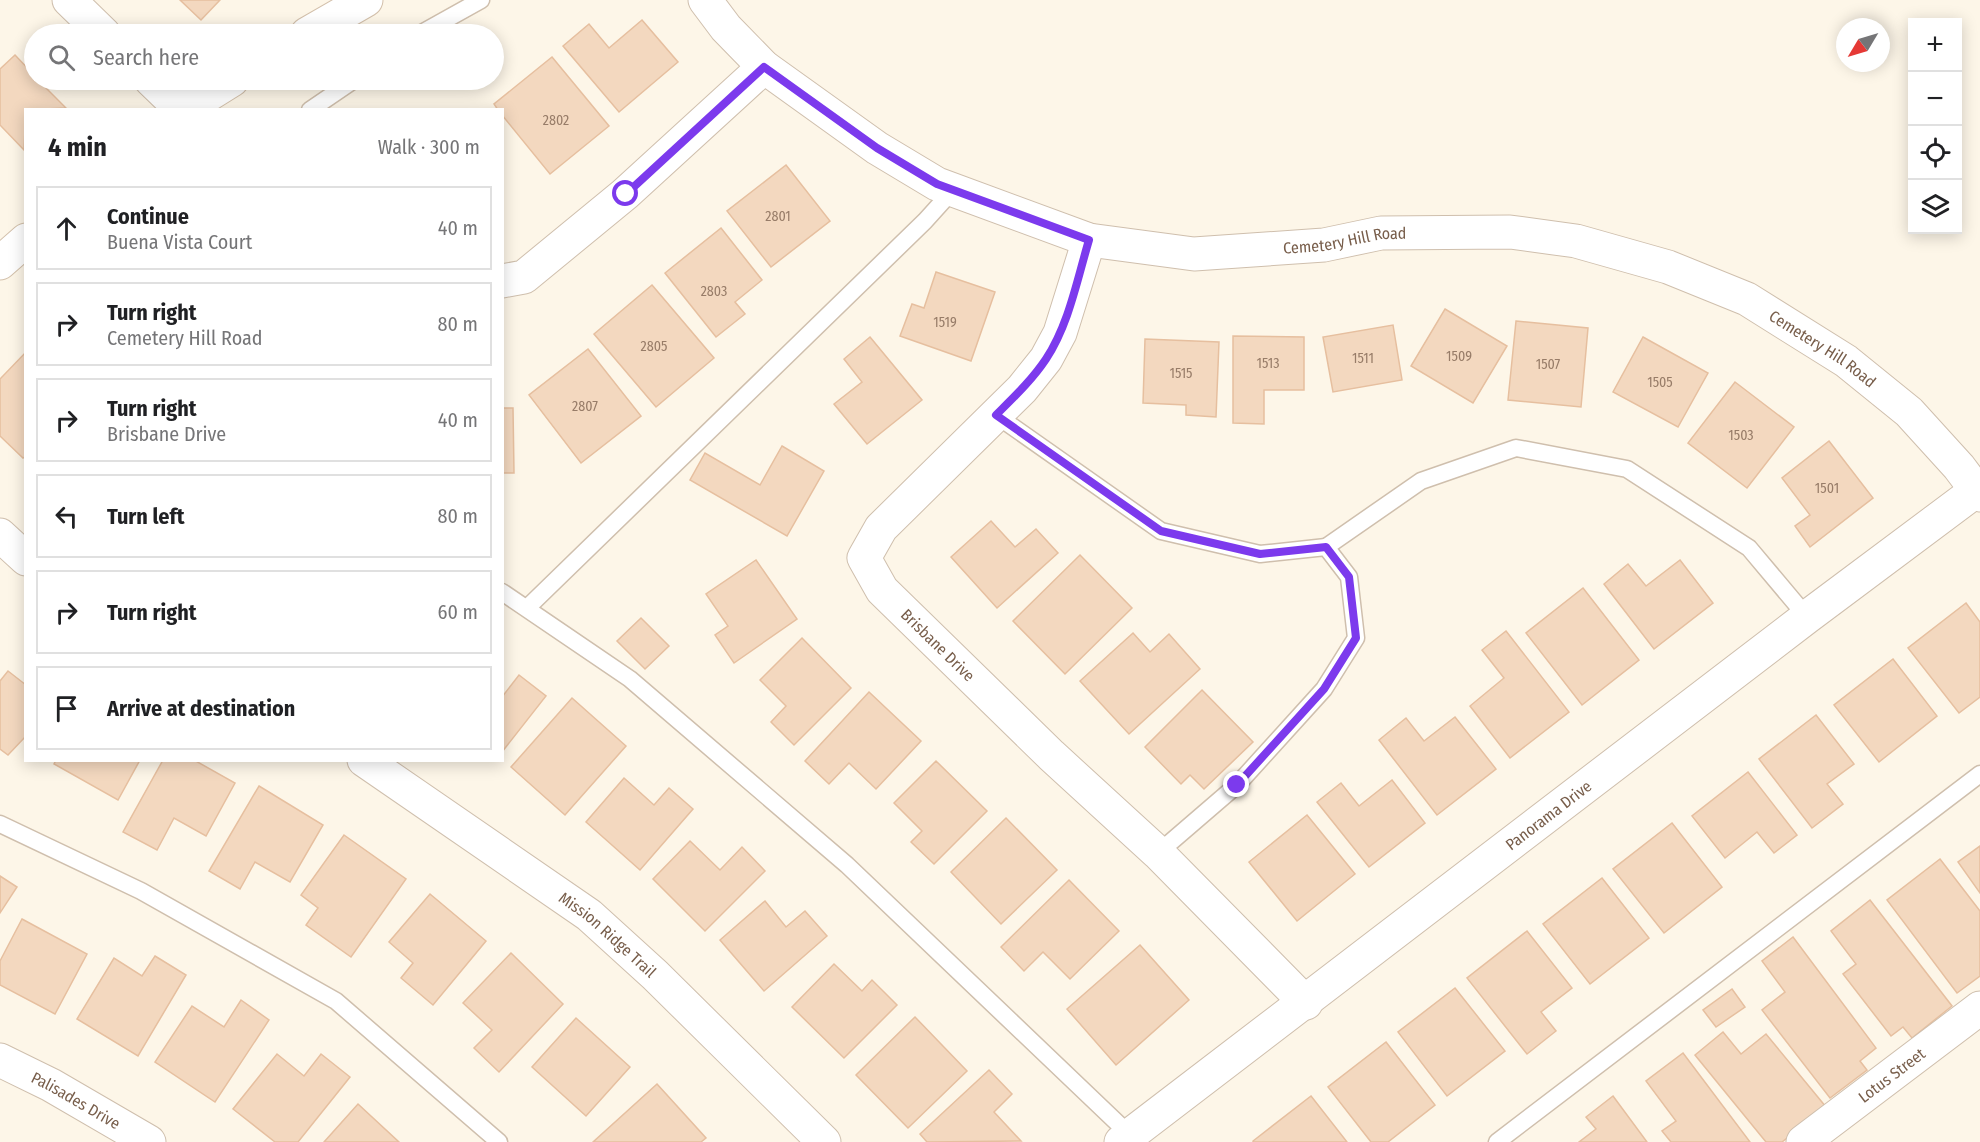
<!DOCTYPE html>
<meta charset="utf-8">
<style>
body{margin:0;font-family:"Fira Sans Condensed",sans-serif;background:#f6f6f6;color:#202124}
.controls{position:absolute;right:18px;top:18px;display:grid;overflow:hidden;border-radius:0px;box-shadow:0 3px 15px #0003}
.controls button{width:54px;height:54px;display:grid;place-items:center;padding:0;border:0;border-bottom:2px solid #e0e0e0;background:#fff;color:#202124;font:30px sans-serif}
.compass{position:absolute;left:1836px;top:18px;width:54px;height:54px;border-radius:50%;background:#fff;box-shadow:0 3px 15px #0003;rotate:232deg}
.stop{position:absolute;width:18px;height:18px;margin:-14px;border:4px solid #7c3aed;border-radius:50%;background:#fff}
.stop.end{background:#7c3aed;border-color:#fff;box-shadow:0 2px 6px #0008}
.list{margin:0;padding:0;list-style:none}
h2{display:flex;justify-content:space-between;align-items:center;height:78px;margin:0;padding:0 24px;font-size:26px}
h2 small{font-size:20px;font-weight:400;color:#757577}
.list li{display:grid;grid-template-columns:39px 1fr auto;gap:18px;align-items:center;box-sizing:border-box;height:84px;margin:0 12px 12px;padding:0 12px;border:2px solid #e0e0e0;border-radius:0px}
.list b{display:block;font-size:22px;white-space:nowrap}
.list p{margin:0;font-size:20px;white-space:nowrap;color:#757577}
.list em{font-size:20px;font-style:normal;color:#757577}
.icon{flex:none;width:33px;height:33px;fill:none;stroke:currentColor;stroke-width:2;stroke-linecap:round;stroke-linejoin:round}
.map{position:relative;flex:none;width:1980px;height:1142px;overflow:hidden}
.search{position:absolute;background:#fff;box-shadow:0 3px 15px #0003;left:24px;top:24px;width:480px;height:66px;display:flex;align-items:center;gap:15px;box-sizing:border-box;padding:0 21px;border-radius:33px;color:#757577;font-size:22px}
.panel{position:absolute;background:#fff;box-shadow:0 3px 15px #0003;left:24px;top:108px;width:480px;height:654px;border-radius:0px}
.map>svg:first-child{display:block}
</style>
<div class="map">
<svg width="1980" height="1142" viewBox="0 0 1980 1142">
<rect width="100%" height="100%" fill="#fdf6e8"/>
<!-- building -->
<g fill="#f3d8bf" stroke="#e6bf9f" stroke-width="1.5">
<polygon points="180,0 220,0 201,20"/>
<polygon points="642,20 678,62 619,112 563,46 589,24 609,48"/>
<polygon points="15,55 34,75 34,80 38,80 66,108 26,110 24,150 0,125 0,69"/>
<polygon points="552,57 609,126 550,174 502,115 502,110 498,110 494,104"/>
<polygon points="786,165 830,221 771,267 727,211"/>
<polygon points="721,228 762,280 735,302 745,314 716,337 665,273"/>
<polygon points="936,272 995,292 971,361 900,336 912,304 924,308"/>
<polygon points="652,285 714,358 656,407 594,334"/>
<polygon points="1445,309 1507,346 1473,403 1411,366"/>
<polygon points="1516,321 1588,328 1581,407 1508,400"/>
<polygon points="1393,325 1402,380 1333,392 1323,337"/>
<polygon points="1233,336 1304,337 1304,390 1264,390 1264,424 1233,423"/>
<polygon points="870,337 922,400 867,444 834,404 862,382 844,359"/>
<polygon points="1643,337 1708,373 1678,427 1613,392"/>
<polygon points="1145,339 1219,342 1216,417 1186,415 1186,405 1143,403"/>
<polygon points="588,349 641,416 581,463 529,395"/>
<polygon points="26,352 26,456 23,458 0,436 0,379"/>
<polygon points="1735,382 1794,427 1747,488 1688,443"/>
<polygon points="502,408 513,408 514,473 502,473"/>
<polygon points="1829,441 1873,498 1810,547 1795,526 1810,515 1782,478"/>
<polygon points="782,446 824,471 787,536 690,480 705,453 760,485"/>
<polygon points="991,521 1015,547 1036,529 1058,553 997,608 951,557"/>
<polygon points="1080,555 1132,608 1065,674 1013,621"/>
<polygon points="756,560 797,619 734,663 715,635 728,626 706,594"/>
<polygon points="1680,560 1713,603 1654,649 1604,584 1628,564 1646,586"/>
<polygon points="1583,588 1639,660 1582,705 1526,633"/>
<polygon points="1966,603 1980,622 1980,697 1959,713 1908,648"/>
<polygon points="641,618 669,646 645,669 617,641"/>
<polygon points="1506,631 1569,712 1510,758 1470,706 1504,678 1482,650"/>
<polygon points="1133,633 1150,652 1169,634 1200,669 1129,734 1080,681"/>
<polygon points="802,638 851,688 794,745 771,722 786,706 760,680"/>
<polygon points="1893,659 1937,716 1879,762 1834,705"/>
<polygon points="8,671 26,685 26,736 8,755 0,749 0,681"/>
<polygon points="519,675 546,696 502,752 502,697"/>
<polygon points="1202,690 1253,742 1204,789 1190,775 1181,784 1145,747"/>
<polygon points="869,692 921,741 876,789 849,763 829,784 805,761"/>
<polygon points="572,698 626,746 565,815 511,767"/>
<polygon points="1816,715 1854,764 1827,784 1843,804 1812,828 1759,759"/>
<polygon points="1455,717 1496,769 1437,815 1379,740 1406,718 1424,741"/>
<polygon points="56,760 140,760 118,800 54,764"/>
<polygon points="163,760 194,760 235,783 206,836 174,818 157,850 123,832"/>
<polygon points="936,761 987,811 934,864 911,842 922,831 894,803"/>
<polygon points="1748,772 1797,835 1774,853 1757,832 1725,858 1692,816"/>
<polygon points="624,778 654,805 669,788 693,809 640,870 586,822"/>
<polygon points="1392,780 1425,823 1369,867 1317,802 1341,783 1359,806"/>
<polygon points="259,786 323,825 290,882 255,862 240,889 209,871"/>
<polygon points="1307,815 1355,874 1297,921 1249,862"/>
<polygon points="1006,818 1057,870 1001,924 951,872"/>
<polygon points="1672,823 1722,887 1664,933 1613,869"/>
<polygon points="344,835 406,879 351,957 306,925 318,908 301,895"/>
<polygon points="690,841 720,870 742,847 765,871 705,931 653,879"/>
<polygon points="1980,846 1980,893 1958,862"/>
<polygon points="1940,859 1980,911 1980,976 1957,993 1887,900"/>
<polygon points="0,876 17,887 0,913"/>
<polygon points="1602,878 1649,938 1590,984 1543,924"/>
<polygon points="1069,880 1119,931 1070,979 1043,952 1024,971 1001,947"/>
<polygon points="430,894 486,941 433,1005 401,978 413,963 389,942"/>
<polygon points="1870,900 1952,1006 1912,1038 1903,1027 1891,1036 1843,974 1856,964 1831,931"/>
<polygon points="765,901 786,927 805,911 827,936 764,991 720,940"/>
<polygon points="22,919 87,954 55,1014 0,985 0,961"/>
<polygon points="1527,931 1572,988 1541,1012 1556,1031 1527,1054 1467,978"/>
<polygon points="1793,937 1876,1048 1860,1061 1867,1070 1830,1098 1762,1010 1785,992 1762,961"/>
<polygon points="1140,945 1189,1000 1116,1065 1067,1009"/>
<polygon points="511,953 563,1004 499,1072 474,1048 492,1030 463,1003"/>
<polygon points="155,956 186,975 138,1056 77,1019 114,958 142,976"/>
<polygon points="834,964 862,991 872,980 897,1005 844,1058 792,1007"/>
<polygon points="1455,988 1505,1051 1447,1096 1398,1032"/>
<polygon points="1732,989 1745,1007 1716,1027 1703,1010"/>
<polygon points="241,1000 269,1020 215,1102 155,1062 192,1006 224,1027"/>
<polygon points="915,1017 967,1071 908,1128 856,1075"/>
<polygon points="576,1018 630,1067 586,1116 532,1067"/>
<polygon points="1723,1032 1741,1054 1766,1034 1826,1107 1782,1142 1766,1142 1695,1055"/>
<polygon points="1386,1042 1435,1105 1388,1142 1371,1142 1328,1087"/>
<polygon points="1683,1053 1750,1142 1671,1142 1662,1131 1676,1121 1646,1081"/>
<polygon points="277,1054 304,1076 321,1054 350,1077 298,1142 275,1142 233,1109"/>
<polygon points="989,1070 1012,1094 994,1112 1021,1141 927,1142 920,1134"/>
<polygon points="657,1084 706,1138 701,1142 593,1142"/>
<polygon points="1311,1096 1347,1142 1253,1142 1253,1141"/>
<polygon points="1613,1096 1647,1142 1579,1142 1596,1129 1586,1117"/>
<polygon points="358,1104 399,1142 324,1142"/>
</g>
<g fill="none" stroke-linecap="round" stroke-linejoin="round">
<!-- lane casing -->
<g stroke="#cfbfad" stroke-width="19">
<g id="lane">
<polyline points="420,34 481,0"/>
<polyline points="310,110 354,80"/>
<polyline points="996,415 1161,531 1260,554 1326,547 1349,577 1356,638 1324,689 1237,785 1158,853"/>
<polyline points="1326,547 1421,481 1516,448 1627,469 1749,548 1807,617"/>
<polyline points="502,592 630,679 847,865 1130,1135"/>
<polyline points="527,608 925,221 953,190"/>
<polyline points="0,824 141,891 336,1001 499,1142"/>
<polyline points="1497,1142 1980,774"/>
</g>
</g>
<!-- street casing -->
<g stroke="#cfbfad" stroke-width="35">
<g id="street">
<polyline points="69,0 104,34"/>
<path id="s1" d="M705 0 726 28 764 67 877 148 937 184 1089 240 1194 254 1324 245 1381 233 1510 232 1576 241 1668 267 1747 299 1846 361 1909 412 1959 467 1980 495"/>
<polyline points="151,80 182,110"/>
<path id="s2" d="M1089 240 1060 333 1046 359 1022 389 881 528 864 558 882 590 1051 755 1158 853 1306 1003"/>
<polyline points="502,281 524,277 625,194 764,67"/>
<polyline points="0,535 26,559"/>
<path id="s3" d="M364 760 589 915 655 975 824 1142"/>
<path id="s4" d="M0 1060 51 1085 149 1142"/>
<path id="s5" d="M1121 1142 1807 617 1977 490"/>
<path id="s6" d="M1803 1142 1980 1008"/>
</g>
</g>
<!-- secondary casing -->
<g stroke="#d3c0ab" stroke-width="35">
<g id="secondary">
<polyline points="307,34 366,0"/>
<polyline points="184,110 232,80"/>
<polyline points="0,263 26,240"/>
</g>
</g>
<!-- lane -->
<use href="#lane" stroke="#fff" stroke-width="16"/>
<!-- street -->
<use href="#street" stroke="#fff" stroke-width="33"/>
<!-- secondary -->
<use href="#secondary" stroke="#fff" stroke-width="33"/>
</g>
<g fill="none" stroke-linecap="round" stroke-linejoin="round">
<!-- route -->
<path stroke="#7c3aed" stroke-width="8" d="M626 194 764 67 877 148 937 184 1089 240C1077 280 1069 324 1046 359 1032 380 1014 397 996 415L1161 531 1260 554 1326 547 1349 577 1356 638 1324 689 1237 785"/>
</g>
<g text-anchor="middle" stroke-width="6" stroke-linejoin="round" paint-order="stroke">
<!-- number labels -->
<g font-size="14" fill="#977c68">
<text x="556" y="125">2802</text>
<text x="778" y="221">2801</text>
<text x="714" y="296">2803</text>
<text x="945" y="327">1519</text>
<text x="654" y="351">2805</text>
<text x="1459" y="361">1509</text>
<text x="1363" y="363">1511</text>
<text x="1268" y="368">1513</text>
<text x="1548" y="369">1507</text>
<text x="1181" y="378">1515</text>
<text x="1660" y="387">1505</text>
<text x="585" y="411">2807</text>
<text x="1741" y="440">1503</text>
<text x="1827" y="493">1501</text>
</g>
<!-- street labels -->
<g font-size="16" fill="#785e4b" stroke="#fffaef">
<text dy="6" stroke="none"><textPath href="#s1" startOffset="718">Cemetery Hill Road</textPath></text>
<text dy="6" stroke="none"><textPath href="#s1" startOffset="1222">Cemetery Hill Road</textPath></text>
<text dy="6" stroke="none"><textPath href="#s2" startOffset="513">Brisbane Drive</textPath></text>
<text dy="6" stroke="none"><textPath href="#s5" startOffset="538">Panorama Drive</textPath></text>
<text dy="6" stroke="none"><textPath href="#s3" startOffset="300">Mission Ridge Trail</textPath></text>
<text dy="6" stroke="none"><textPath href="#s6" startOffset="111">Lotus Street</textPath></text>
<text dy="6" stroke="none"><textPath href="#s4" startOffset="86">Palisades Drive</textPath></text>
</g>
</g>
</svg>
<div class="controls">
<button>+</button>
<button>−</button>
<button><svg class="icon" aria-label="locate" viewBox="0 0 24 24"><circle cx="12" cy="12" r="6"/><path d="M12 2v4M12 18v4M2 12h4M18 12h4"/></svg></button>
<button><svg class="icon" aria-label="layers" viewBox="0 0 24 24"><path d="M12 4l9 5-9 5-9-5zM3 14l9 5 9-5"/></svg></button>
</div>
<svg class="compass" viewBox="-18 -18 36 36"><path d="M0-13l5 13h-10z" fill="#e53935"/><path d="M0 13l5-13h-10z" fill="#757577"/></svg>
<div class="stop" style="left:626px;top:194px"></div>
<div class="stop end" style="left:1237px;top:785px"></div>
<div class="search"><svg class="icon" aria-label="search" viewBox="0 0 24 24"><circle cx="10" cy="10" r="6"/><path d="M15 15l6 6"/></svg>Search here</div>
<section class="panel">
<h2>4 min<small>Walk · 300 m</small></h2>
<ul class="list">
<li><svg class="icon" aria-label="ahead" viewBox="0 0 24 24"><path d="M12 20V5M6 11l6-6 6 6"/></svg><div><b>Continue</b><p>Buena Vista Court</p></div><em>40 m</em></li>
<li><svg class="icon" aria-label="right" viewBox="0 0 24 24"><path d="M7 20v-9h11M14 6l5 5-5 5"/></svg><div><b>Turn right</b><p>Cemetery Hill Road</p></div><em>80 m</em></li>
<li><svg class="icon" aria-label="right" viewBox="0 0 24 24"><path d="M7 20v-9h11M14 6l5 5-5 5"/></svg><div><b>Turn right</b><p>Brisbane Drive</p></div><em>40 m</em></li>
<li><svg class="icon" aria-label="left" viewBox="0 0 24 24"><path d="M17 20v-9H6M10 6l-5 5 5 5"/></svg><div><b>Turn left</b></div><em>80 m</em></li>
<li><svg class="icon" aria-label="right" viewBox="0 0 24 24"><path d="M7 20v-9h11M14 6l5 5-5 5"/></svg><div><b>Turn right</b></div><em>60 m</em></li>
<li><svg class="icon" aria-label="arrive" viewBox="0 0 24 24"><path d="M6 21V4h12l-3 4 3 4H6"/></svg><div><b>Arrive at destination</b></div></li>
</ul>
</section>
</div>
